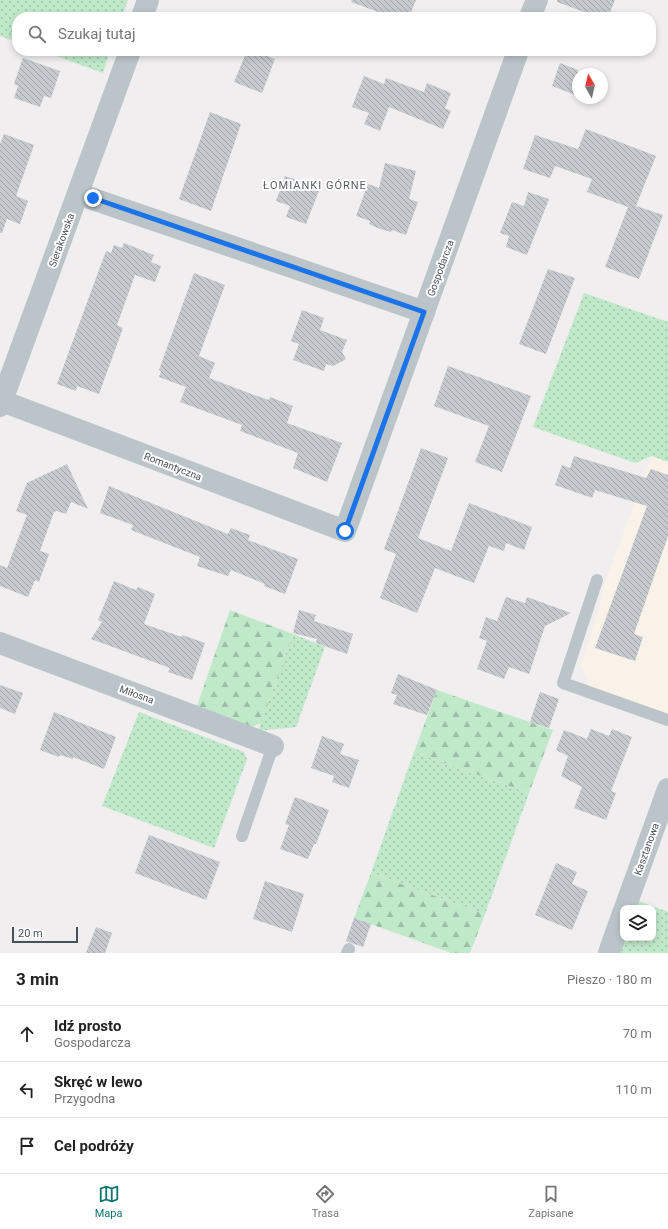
<!DOCTYPE html>
<html lang="pl">
<meta charset="utf-8">
<style>
body{margin:0;font-family:Roboto,sans-serif;background:#f6f6f6;color:#222}
.controls{position:absolute;right:12px;bottom:12px;display:grid;overflow:hidden;border-radius:8px;box-shadow:0 2px 6px #0003}
.controls button{width:36px;height:36px;display:grid;place-items:center;padding:0;border:0;border-bottom:1px solid #e0e0e0;background:#fff;color:#222;font:20px sans-serif}
.compass{position:absolute;left:572px;top:68px;width:36px;height:36px;border-radius:50%;background:#fff;box-shadow:0 2px 6px #0003;rotate:352deg}
.scale{position:absolute;left:12px;bottom:10px;width:66px;box-sizing:border-box;padding-left:4px;border:2px solid #485359;border-top:0;font-size:11px;line-height:14px;white-space:nowrap;color:#485359;-webkit-text-stroke:3px #fff;paint-order:stroke}
.stop{position:absolute;width:12px;height:12px;margin:-9px;border:3px solid #1a73e8;border-radius:50%;background:#fff}
.stop.end{background:#1a73e8;border-color:#fff;box-shadow:0 1px 4px #0008}
.list{margin:0;padding:0;list-style:none}
h2{display:flex;justify-content:space-between;align-items:center;height:52px;margin:0;padding:0 16px;font-size:17px}
h2 small{font-size:13px;font-weight:400;color:#767676}
.list li{display:grid;grid-template-columns:26px 1fr auto;gap:12px;align-items:center;box-sizing:border-box;height:56px;padding:0 16px;border-top:1px solid #e0e0e0}
.list b{display:block;font-size:15px;white-space:nowrap}
.list p{margin:0;font-size:13px;white-space:nowrap;color:#767676}
.list em{font-size:13px;font-style:normal;color:#767676}
.icon{flex:none;width:22px;height:22px;fill:none;stroke:currentColor;stroke-width:2;stroke-linecap:round;stroke-linejoin:round}
.map{position:relative;flex:none;width:668px;height:953px;overflow:hidden}
.search{position:absolute;background:#fff;box-shadow:0 2px 6px #0003;left:12px;right:12px;top:12px;height:44px;display:flex;align-items:center;gap:10px;box-sizing:border-box;padding:0 14px;border-radius:16px;color:#767676;font-size:15px}
.sheet{height:220px;background:#fff}
nav{display:flex;justify-content:space-around;align-items:center;box-sizing:border-box;height:56px;border-top:1px solid #e0e0e0;background:#fff;font-size:11px;color:#767676}
nav a{display:grid;justify-items:center;gap:2px}
nav .on{color:#0f766e}
.map>svg:first-child{display:block}
</style>
<div class="map">
<svg width="668" height="953" viewBox="0 0 668 953">
<defs>
<pattern id="grass-dots" width="8" height="8" patternUnits="userSpaceOnUse"><rect width="8" height="8" fill="#c0e9ca"/><path d="M2 2h.1M6 6h.1" fill="none" stroke="#9ebfa7" stroke-width="1.8" stroke-linecap="round"/></pattern>
<pattern id="forest-firs" width="22" height="20" patternUnits="userSpaceOnUse"><rect width="22" height="20" fill="#c0e9ca"/><path d="M5 1l3.5 6h-7zM16 11l3.5 6h-7z" fill="#9ebfa7"/></pattern>
<pattern id="building-back-hatch" width="6" height="6" patternUnits="userSpaceOnUse"><rect width="6" height="6" fill="#c6c9cd"/><path d="M-1 5l2 2M0 0l6 6M5-1l2 2" fill="none" stroke="#a3a6a9"/></pattern>
</defs>
<rect width="100%" height="100%" fill="#f0eeee"/>
<!-- commercial -->
<polygon fill="#f9f2e8" points="652,456 668,462 668,713 664,713 589,686 581,665 598,611 605,582"/>
<!-- grass -->
<g fill="url(#grass-dots)">
<polygon points="0,0 128,0 122,17 17,17 17,42 0,36"/>
<polygon points="42,51 110,51 103,73"/>
<polygon points="584,293 668,322 668,462 652,456 635,463 533,427"/>
<polygon points="293,634 325,647 296,727 258,731"/>
<polygon points="139,712 244,752 247,759 214,848 102,806"/>
<polygon points="414,752 529,793 485,914 371,873"/>
<polygon points="639,901 668,912 668,953 620,953 625,938 653,938 653,908 636,908"/>
</g>
<!-- forest -->
<g fill="url(#forest-firs)">
<polygon points="230,610 293,634 261,723 252,727 197,706"/>
<polygon points="437,690 553,730 529,793 414,752"/>
<polygon points="371,873 485,914 470,953 451,953 354,918"/>
</g>
<!-- building -->
<g fill="url(#building-back-hatch)">
<polygon points="352,0 416,0 409,17 392,17 351,2"/>
<polygon points="557,0 615,0 608,17 598,17 557,2"/>
<polygon points="247,51 254,51 275,59 262,93 234,82"/>
<polygon points="23,58 60,71 51,98 44,96 40,107 14,98 18,86 14,84"/>
<polygon points="560,63 578,70 578,96 552,86"/>
<polygon points="364,76 384,84 386,78 424,92 427,83 451,93 445,108 451,111 443,129 389,107 380,131 364,124 369,113 352,107"/>
<polygon points="210,112 241,124 211,211 179,199"/>
<polygon points="586,129 656,156 636,206 663,215 639,279 605,267 628,207 587,192 592,179 555,166 550,178 523,169 535,135 578,149"/>
<polygon points="4,134 34,145 16,196 28,201 20,224 7,219 2,233 0,233 0,144"/>
<polygon points="385,163 416,171 409,199 418,202 406,235 392,230 391,232 380,229 369,224 370,221 356,216 368,184 379,188"/>
<polygon points="285,176 320,188 306,224 286,217 290,206 276,201"/>
<polygon points="528,192 549,199 527,255 506,247 509,236 500,233 512,202 524,206"/>
<polygon points="124,243 154,255 151,262 161,266 155,282 135,275 117,325 123,328 99,394 77,386 76,391 57,384 106,251 111,253 114,245 122,248"/>
<polygon points="548,269 575,278 546,354 519,344"/>
<polygon points="194,273 225,285 199,356 215,363 209,378 254,395 269,400 270,397 293,406 287,423 342,443 327,482 293,468 298,453 240,431 242,425 180,402 186,387 159,377 161,371 159,370"/>
<polygon points="302,310 324,318 320,330 347,340 342,352 346,359 333,366 326,364 324,371 293,360 299,344 291,341"/>
<polygon points="448,366 531,396 502,472 475,462 489,426 434,406"/>
<polygon points="421,448 448,458 418,538 451,551 469,503 532,527 524,550 506,543 504,551 489,546 474,583 435,568 417,613 380,598 396,554 384,549"/>
<polygon points="574,456 646,478 651,469 668,475 668,536 634,634 643,637 635,661 595,648 647,506 595,490 592,498 555,485 562,465 570,468"/>
<polygon points="67,464 88,509 71,502 66,514 57,511 54,512 40,551 49,554 39,582 35,580 28,597 0,586 0,565 7,568 27,515 16,511 27,483"/>
<polygon points="109,486 228,534 231,528 250,535 248,540 298,559 285,594 264,586 265,584 231,570 228,576 197,566 200,557 131,530 133,525 100,513"/>
<polygon points="114,581 136,590 138,587 155,594 144,624 182,637 182,635 205,643 192,680 168,672 170,668 91,639 102,622 98,620"/>
<polygon points="506,597 525,603 527,597 571,613 545,626 529,674 509,667 504,679 477,669 487,641 479,638 486,617 497,621"/>
<polygon points="299,610 316,615 314,621 353,634 347,654 316,643 317,639 293,633"/>
<polygon points="398,674 437,690 427,715 393,704 397,695 391,693"/>
<polygon points="0,685 23,693 15,714 0,708"/>
<polygon points="540,692 559,699 549,728 530,722"/>
<polygon points="54,712 116,737 104,769 73,757 73,759 60,755 59,757 40,750"/>
<polygon points="591,729 609,736 612,729 632,737 611,791 616,793 606,820 574,808 582,787 561,776 568,756 556,750 564,730 587,739"/>
<polygon points="322,736 344,744 340,754 359,760 349,788 332,782 334,776 311,768"/>
<polygon points="295,797 329,810 316,844 314,844 308,859 280,849 289,825 285,824"/>
<polygon points="149,835 220,862 206,900 135,873"/>
<polygon points="556,863 577,872 572,884 588,891 572,930 535,915"/>
<polygon points="265,881 304,894 292,932 253,919"/>
<polygon points="354,918 371,924 363,947 346,941"/>
<polygon points="96,927 112,933 105,953 86,953"/>
</g>
<g fill="none" stroke-linecap="round" stroke-linejoin="round">
<!-- service -->
<g stroke="#bac4c9" stroke-width="12">
<polyline points="597,580 563,683 668,720"/>
<polyline points="242,836 273,746"/>
<polyline points="347,953 349,949"/>
</g>
<!-- minor -->
<g stroke="#bac4c9" stroke-width="22">
<polyline points="142,17 148,0"/>
<polyline points="530,17 537,0"/>
<polyline points="78,194 424,312"/>
<polyline points="2,401 345,531 518,51"/>
<polyline points="0,406 130,51"/>
<polyline points="0,643 273,746"/>
<polyline points="625,908 668,789"/>
<polyline points="609,953 623,913"/>
</g>
</g>
<g fill="none" stroke-linecap="round" stroke-linejoin="round">
<!-- route -->
<polyline stroke="#1a73e8" stroke-width="5" points="93,198 424,312 345,531"/>
</g>
<g text-anchor="middle" stroke-width="4" stroke-linejoin="round" paint-order="stroke">
<!-- street labels -->
<g font-size="10" fill="#485359" stroke="#fff">
<text transform="translate(61 240) rotate(-70)" y="4">Sierakowska</text>
<text transform="translate(440 268) rotate(-70)" y="4">Gospodarcza</text>
<text transform="translate(173 466) rotate(21)" y="4">Romantyczna</text>
<text transform="translate(137 694) rotate(20)" y="4">Miłosna</text>
<text transform="translate(646 849) rotate(-70)" y="4">Kasztanowa</text>
</g>
<!-- neighbourhood labels -->
<g font-size="11" letter-spacing="1" fill="#5b5f62" stroke="#fff">
<text x="315" y="189">ŁOMIANKI GÓRNE</text>
</g>
</g>
</svg>
<div class="controls">
<button><svg class="icon" aria-label="layers" viewBox="0 0 24 24"><path d="M12 4l9 5-9 5-9-5zM3 14l9 5 9-5"/></svg></button>
</div>
<svg class="compass" viewBox="-18 -18 36 36"><path d="M0-13l5 13h-10z" fill="#e53935"/><path d="M0 13l5-13h-10z" fill="#767676"/></svg>
<div class="scale">20 m</div>
<div class="stop" style="left:345px;top:531px"></div>
<div class="stop end" style="left:93px;top:198px"></div>
<div class="search"><svg class="icon" aria-label="search" viewBox="0 0 24 24"><circle cx="10" cy="10" r="6"/><path d="M15 15l6 6"/></svg>Szukaj tutaj</div>
</div>
<section class="sheet">
<h2>3 min<small>Pieszo · 180 m</small></h2>
<ul class="list">
<li><svg class="icon" aria-label="ahead" viewBox="0 0 24 24"><path d="M12 20V5M6 11l6-6 6 6"/></svg><div><b>Idź prosto</b><p>Gospodarcza</p></div><em>70 m</em></li>
<li><svg class="icon" aria-label="left" viewBox="0 0 24 24"><path d="M17 20v-9H6M10 6l-5 5 5 5"/></svg><div><b>Skręć w lewo</b><p>Przygodna</p></div><em>110 m</em></li>
<li><svg class="icon" aria-label="arrive" viewBox="0 0 24 24"><path d="M6 21V4h12l-3 4 3 4H6"/></svg><div><b>Cel podróży</b></div></li>
</ul>
</section>
<nav>
<a class="on"><svg class="icon" aria-label="map" viewBox="0 0 24 24"><path d="M3 6l6-2 6 2 6-2v14l-6 2-6-2-6 2zM9 4v14M15 6v14"/></svg>Mapa</a>
<a><svg class="icon" aria-label="directions" viewBox="0 0 24 24"><path d="M12 3l9 9-9 9-9-9zM9 14v-3h6M13 9l2 2-2 2"/></svg>Trasa</a>
<a><svg class="icon" aria-label="saved" viewBox="0 0 24 24"><path d="M7 4h10v16l-5-4-5 4z"/></svg>Zapisane</a>
</nav>
